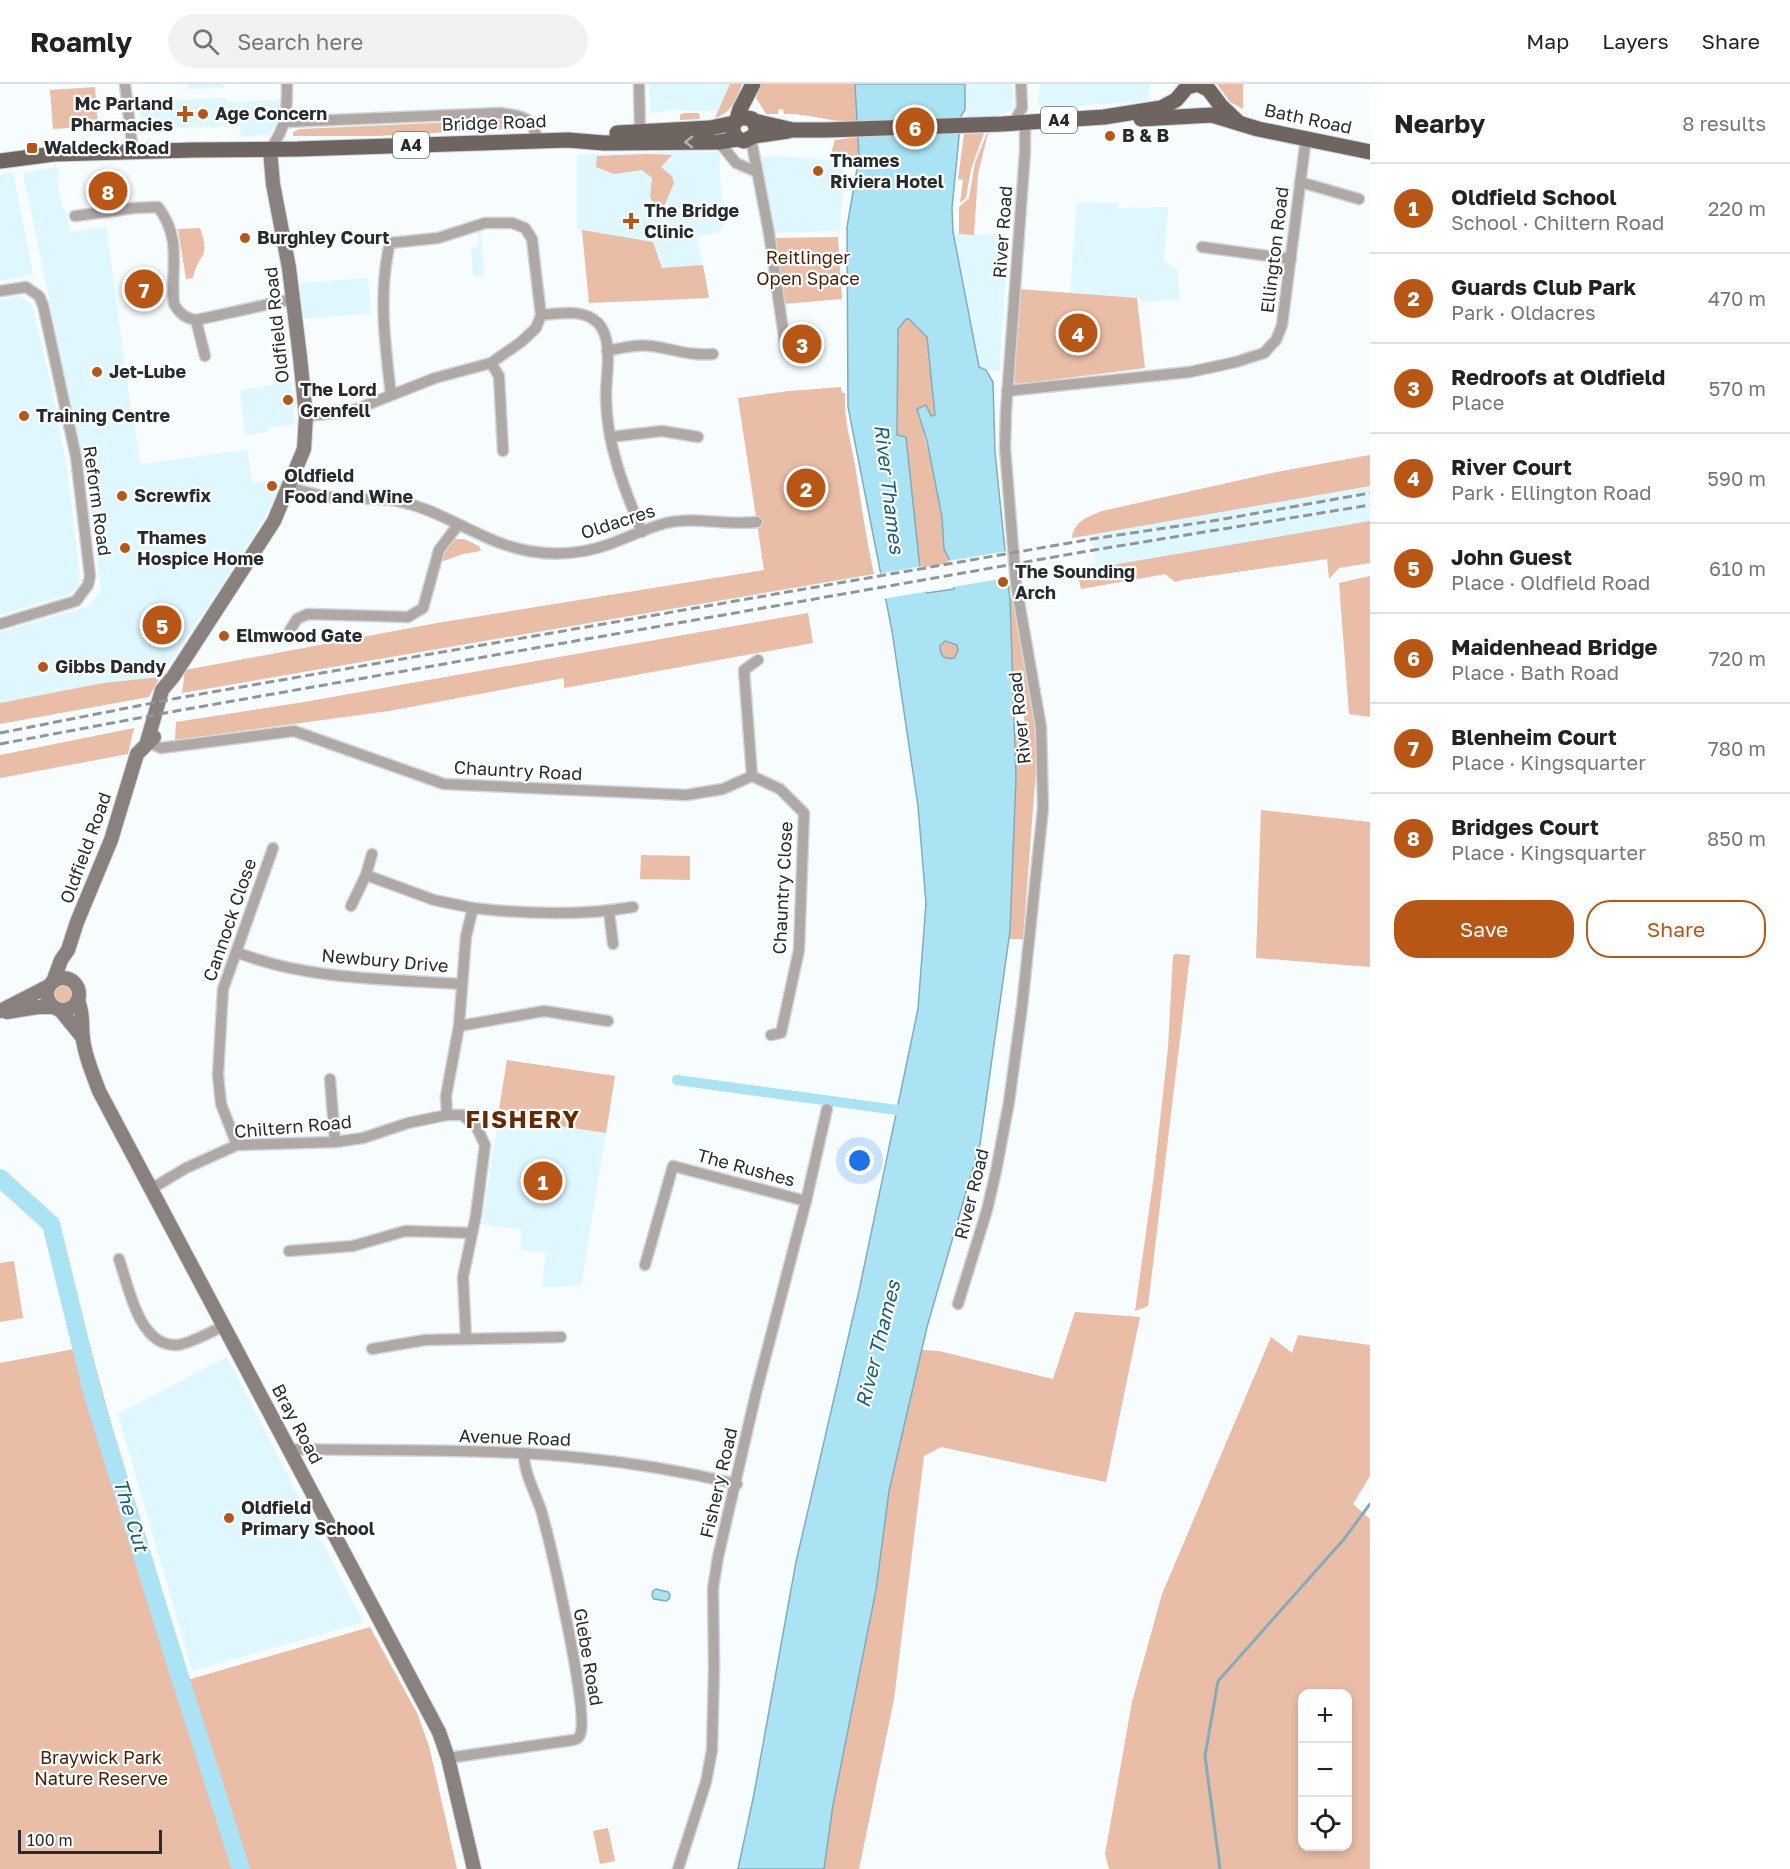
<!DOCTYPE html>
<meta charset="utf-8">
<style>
body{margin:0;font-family:"Golos Text",sans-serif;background:#f2f2f2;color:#222}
.controls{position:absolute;right:18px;bottom:18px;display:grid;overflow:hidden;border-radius:12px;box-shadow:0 3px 9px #0003}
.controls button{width:54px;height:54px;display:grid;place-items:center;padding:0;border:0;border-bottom:2px solid #e0e0e0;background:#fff;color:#222;font:30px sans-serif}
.scale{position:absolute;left:18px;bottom:15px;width:144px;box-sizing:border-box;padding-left:6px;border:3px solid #262c2e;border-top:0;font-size:16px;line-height:21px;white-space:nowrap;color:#262c2e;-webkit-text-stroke:4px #fff;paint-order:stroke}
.you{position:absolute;left:860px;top:1077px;width:21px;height:21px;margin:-15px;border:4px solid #fff;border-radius:50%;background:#1a73e8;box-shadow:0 0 0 9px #1a73e833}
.badge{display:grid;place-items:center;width:39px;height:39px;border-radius:50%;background:#b85715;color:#fff;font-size:20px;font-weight:700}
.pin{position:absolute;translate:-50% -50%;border:3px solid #fff;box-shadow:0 2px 6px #0006}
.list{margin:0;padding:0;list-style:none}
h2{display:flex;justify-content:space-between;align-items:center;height:78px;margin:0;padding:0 24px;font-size:26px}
h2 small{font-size:20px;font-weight:400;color:#767676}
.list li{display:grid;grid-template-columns:39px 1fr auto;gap:18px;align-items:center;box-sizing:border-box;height:90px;padding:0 24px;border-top:2px solid #e0e0e0}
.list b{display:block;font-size:22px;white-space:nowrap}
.list p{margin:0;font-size:20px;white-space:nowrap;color:#767676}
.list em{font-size:20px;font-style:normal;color:#767676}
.actions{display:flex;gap:12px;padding:18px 24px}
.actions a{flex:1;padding:14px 0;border:2px solid #b85715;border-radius:24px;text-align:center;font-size:21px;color:#b85715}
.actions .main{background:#b85715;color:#fff}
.icon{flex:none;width:33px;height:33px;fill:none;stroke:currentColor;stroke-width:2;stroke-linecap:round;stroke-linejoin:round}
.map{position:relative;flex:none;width:1370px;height:1785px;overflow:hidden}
header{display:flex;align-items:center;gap:36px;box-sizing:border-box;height:84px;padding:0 30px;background:#fff;border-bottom:2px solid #e0e0e0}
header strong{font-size:28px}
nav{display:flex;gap:33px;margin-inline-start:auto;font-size:21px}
.search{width:420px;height:54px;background:#f2f2f2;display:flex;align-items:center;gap:15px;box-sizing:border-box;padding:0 21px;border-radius:33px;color:#767676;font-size:22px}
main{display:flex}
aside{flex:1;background:#fff}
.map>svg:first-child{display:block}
</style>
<header>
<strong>Roamly</strong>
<div class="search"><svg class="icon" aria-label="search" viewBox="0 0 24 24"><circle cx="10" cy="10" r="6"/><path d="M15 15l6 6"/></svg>Search here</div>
<nav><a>Map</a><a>Layers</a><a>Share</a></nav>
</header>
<main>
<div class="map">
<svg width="1370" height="1785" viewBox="0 0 1370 1785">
<rect width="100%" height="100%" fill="#f7fdff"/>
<!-- built -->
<g fill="#dff7ff">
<polygon points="188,0 223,0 224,4 188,5"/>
<polygon points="649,0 744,0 738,16 727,28 671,26 650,29"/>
<polygon points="965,0 1010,0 1013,5 1014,25 995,33 968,34"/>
<polygon points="1040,0 1150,0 1148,17 1042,24 1038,20"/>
<polygon points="226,14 227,18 280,16 278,35 271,50 241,53 240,42 143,45 137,17"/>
<polygon points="686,67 719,68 723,145 720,145 720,148 697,152 709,214 589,219 582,147 577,146 577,71"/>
<polygon points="776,72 844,77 840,147 771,149 761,73"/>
<polygon points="58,83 59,94 57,95 63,127 66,127 70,148 106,142 131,326 133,328 140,380 247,366 252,399 283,395 268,428 226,495 160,593 103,599 0,619 0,548 88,523 101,507 87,396 23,89"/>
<polygon points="13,88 33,190 0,197 0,90"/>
<polygon points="1118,118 1118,124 1168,123 1164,176 1177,186 1180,215 1142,218 1141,215 1070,209 1077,119"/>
<polygon points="477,148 481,148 484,192 473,193 471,164 478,163"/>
<polygon points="954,149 1009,152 999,288 979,284"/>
<polygon points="368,194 371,229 302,235 300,199"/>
<polygon points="19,212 32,221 50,297 67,385 80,493 78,501 70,510 0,531 0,216"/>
<polygon points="291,297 295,341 268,343 268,348 245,351 240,307"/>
<polygon points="1370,371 1370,458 1081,505 1077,487 1096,478 1092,452 1072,454 1072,449 1080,436 1102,427 1277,388"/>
<polygon points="507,976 615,992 581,1202 542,1203 546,1169 520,1166 522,1146 482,1140"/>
<polygon points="227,1273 363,1538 192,1587 118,1330"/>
</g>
<!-- green -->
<g fill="#eabda6" fill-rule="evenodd">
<path d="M730 0H742C737 15 731 29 715 34Z"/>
<path d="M761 0H855L857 38C832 39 809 29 784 30L783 25 778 26V30H766L756 14Z"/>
<polygon points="1217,0 1243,0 1243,25 1230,18"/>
<polygon points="95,3 98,42 53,45 50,6"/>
<polygon points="684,29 699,29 700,35 680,36 680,31"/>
<polygon points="519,35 531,44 378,52 293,52 293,48 300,45"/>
<polygon points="984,49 971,85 966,114 960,119 963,96 958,95 964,50"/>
<polygon points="987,49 988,49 978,90 974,151 959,150 959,123 969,114 975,79"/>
<polygon points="858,53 859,73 830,73 835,56"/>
<polygon points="648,70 672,71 661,83 672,92 674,99 665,120 658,128 650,113 652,94 642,86 614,90 596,83 597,72"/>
<path d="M200 144C211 176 199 167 193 194L186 195 178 145Z"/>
<polygon points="582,146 653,158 662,184 703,181 709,214 589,219"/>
<polygon points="838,153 842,215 783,220 772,154"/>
<polygon points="1019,205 1137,214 1145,284 1020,300 1015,299 1013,297"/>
<path d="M906 235H909L927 253 935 331 931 332 926 321 917 325C927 359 935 394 941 430 945 448 942 461 951 479L920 484 918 467 897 351 898 245Z"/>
<path d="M841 303 842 309H845C844 336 850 354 855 381 861 418 866 454 874 490L182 609 185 586 437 539 764 486 738 314 789 307Z"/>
<path d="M1370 371V402L1072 454C1074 437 1088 433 1102 427L1277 388Z"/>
<polygon points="1370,437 1370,479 1339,484 1329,495 1327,475 1182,496 1175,498 1165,490 1081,505 1077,487"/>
<polygon points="454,455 464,455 479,462 481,467 463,470 438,479 446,464"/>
<polygon points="1370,492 1370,633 1349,630 1339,499"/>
<polygon points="1010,513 1015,520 1036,642 1037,673 1023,855 1009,855 1016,693 1015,650 1024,643 1024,624 1013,615"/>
<polygon points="808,529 813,559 564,604 564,594 389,627 175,656 176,638 304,618"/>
<circle cx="949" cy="566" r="9"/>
<polygon points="160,593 149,613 0,640 0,619 103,599"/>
<polygon points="134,644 128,670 0,694 0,671"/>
<polygon points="1261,726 1370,738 1370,883 1256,874"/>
<polygon points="641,771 690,772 690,796 640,795"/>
<polygon points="1175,870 1190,871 1148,1222 1135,1227 1154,1091 1168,964 1173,872"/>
<circle cx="62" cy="911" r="10"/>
<polygon points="507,976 615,992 606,1049 553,1041 554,1034 499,1025"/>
<polygon points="14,1177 23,1234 0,1238 0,1179"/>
<polygon points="1075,1228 1140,1233 1106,1398 941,1363 924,1372 894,1615 859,1785 824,1785 833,1721 876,1506 889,1407 922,1266 939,1267 1053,1295"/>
<path d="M1298 1251 1370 1261V1392L1353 1420 1370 1435V1785H1109L1105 1770 1132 1618 1162 1510 1271 1253 1292 1269ZM1302 1610H1348V1762H1302Z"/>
<polygon points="90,1262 233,1785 0,1785 0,1279"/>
<polygon points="370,1543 417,1629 429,1662 457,1785 245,1785 184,1597"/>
<polygon points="608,1744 615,1777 600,1780 593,1747"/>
</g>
<!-- water -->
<g fill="#aae3f4" stroke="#82acb9" stroke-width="1.5" fill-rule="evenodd">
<path d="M855 0H965V26L961 32 952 124 953 148 979 283 986 286 993 298 995 368 1010 516 1016 693 1010 847 980 1060 927 1243 889 1407 876 1506 833 1721 824 1785H738L754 1710 796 1478 859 1207 918 925 926 819 918 722 892 547 848 323 847 143 859 73ZM906 235H909L927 253 935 331 931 332 926 321 917 325 927 357 942 433 944 465 951 479 954 505 927 509 920 484 906 353 897 351 898 245ZM945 557 957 561 958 567 954 574C944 576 940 572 940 562Z"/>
<polygon points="656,1505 668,1508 670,1511 669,1515 666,1517 654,1515 652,1512 653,1507"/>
</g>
<!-- pier -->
<polygon fill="#f7fdff" points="1008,467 1011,493 883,515 878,490 923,482 929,506 951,503 947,477"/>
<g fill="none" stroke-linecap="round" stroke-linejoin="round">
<!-- stream -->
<polyline stroke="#82acb9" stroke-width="3" points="1220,1785 1205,1672 1218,1597 1344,1455 1370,1420"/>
<!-- canal -->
<polyline stroke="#aae3f4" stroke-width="10" points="677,996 897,1026"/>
<!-- river -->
<polyline stroke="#aae3f4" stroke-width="18" points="0,1094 51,1140 93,1311 166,1549 241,1785"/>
<!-- street casing -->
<g stroke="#d1d7d9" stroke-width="13">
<g id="street">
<polyline points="125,0 133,68"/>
<polyline points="639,0 640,47"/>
<path d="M285 38 500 29C521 32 534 32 537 57"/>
<polyline points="1013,40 1022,24 1021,0"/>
<polyline points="751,55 769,149 786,267"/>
<polyline points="719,58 736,79 757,88"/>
<path d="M270 66C287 41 287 30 287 0"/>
<polyline points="1300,98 1359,115"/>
<path d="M75 132 134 124 158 123C183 156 170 183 174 220 180 230 185 234 196 236L293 215"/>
<polyline points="1202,163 1291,175"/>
<polyline points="0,207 26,203 39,212 43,221 76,373 90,492 88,501 76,517 0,540"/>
<path d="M541 231C560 230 583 224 598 239 614 256 606 290 606 311 606 360 624 404 642 448"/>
<polyline points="196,236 205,272"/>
<path d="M607 267C622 264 636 260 651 262 674 265 687 272 713 270"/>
<polyline points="491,279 499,292 503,367"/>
<polyline points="1007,307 1190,288 1236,278 1264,269 1276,256 1282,241 1306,54"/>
<path d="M306 332 349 328 435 294 491 279 521 258 536 244 541 231 536 190 532 155 525 144 512 139H485L438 154 390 159C378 208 385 260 391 311"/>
<polyline points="610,353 662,347 698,353"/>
<path d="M289 403C305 408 321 413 338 414 358 416 378 413 397 417 444 426 482 459 529 467 556 472 585 469 610 460 629 453 647 444 666 439 696 432 727 442 757 438"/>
<polyline points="290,546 297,535 308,530 408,533 423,524 439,466 458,441"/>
<polyline points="758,576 744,586 752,692 780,705 804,729 799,866 781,949 771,951"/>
<polyline points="147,658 161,664 294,647 444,700 686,711 723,705 752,692"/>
<polyline points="366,791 434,816 473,824 466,852 459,942 446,1012 447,1031"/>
<polyline points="351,822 366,791 372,770"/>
<path d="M473 824C525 830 581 832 633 823"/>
<polyline points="609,828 613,860"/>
<path d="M236 868C307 896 386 895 461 900"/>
<polyline points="459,942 544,927 608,937"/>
<polyline points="330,995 335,1058"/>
<polyline points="237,1061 221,1020 218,991 223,905 273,764"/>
<polyline points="151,1105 186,1084 237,1061 335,1058 363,1054 408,1039 447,1031 462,1031 476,1042 485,1061 476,1131 463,1193 466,1254"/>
<polyline points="289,1167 353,1162 405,1147 472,1149"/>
<path d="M119 1175C129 1204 139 1263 177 1261 190 1260 212 1247 224 1242"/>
<polyline points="645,1181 673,1082 806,1117"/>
<polyline points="958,1220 987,1126 996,1087 1009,1018 1022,923 1043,724 1041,643 1016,500 1005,364 1006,327 1025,68 1025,39"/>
<polyline points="372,1265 425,1256 561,1253"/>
<path d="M290 1365C387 1367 486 1364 583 1374 635 1379 686 1388 737 1400"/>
<path d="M448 1674 573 1656C577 1655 578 1655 580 1651 590 1629 550 1458 541 1426 535 1408 524 1389 524 1370"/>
<polyline points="678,1785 706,1698 712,1666 714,1584 713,1504 718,1473 756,1309 806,1117 827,1025"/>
</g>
</g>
<!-- secondary casing -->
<g stroke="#d1d7d9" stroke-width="16">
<g id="secondary">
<polyline points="147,658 162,606 173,593 274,437 304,365 306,332 300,273 289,184 273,100 270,66"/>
<circle cx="63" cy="910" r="16"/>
<polyline points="53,898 61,876 68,866 77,838 111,756 137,670 154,653"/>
<path d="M78 917C84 930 81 941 83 955 85 973 93 990 99 1007L439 1648 448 1674 474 1785"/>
<polyline points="0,927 49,902"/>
<polyline points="61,927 83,954"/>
<polyline points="7,928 38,923 53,923"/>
</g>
</g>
<!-- primary casing -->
<g stroke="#d1d7d9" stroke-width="17">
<g id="primary">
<polyline points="737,35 740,25 753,0"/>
<polyline points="1141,35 1212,31 1258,45 1370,68"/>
<polyline points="754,37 793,46 826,46 1002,40 1104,33 1161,24 1176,16 1187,3 1198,0 1209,6 1221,22 1239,39"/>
<polyline points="617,49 710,44 734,39"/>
<path d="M754 52 757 44 752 35 741 33 734 39C731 48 735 55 744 57L754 52 788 47"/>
<polyline points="0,77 54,70 193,66 298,65 568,56 604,59 719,58 737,55"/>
</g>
</g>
<!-- street -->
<use href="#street" stroke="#afa9a6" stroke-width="10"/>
<!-- secondary -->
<use href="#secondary" stroke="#89817d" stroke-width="14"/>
<!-- primary -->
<use href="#primary" stroke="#6f6560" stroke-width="15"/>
<!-- rail -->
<g stroke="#909698" stroke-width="3" stroke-dasharray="9 4.5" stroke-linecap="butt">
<polyline points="0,649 178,614 1092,455 1218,436 1370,409"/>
<polyline points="0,660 176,627 1094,466 1370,421"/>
</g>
</g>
<!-- one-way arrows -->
<defs><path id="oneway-chevron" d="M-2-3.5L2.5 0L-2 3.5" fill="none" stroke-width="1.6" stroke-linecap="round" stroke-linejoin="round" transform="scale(1.5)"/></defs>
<use stroke="#b7b2b0" href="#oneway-chevron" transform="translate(689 58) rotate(180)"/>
<!-- markers -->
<g fill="#b85715" stroke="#fff" stroke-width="2">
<path d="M182 21h6v6h6v6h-6v6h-6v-6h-6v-6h6z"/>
<circle cx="203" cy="30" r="6"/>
<circle cx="1110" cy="52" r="6"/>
<rect x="26" y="58" width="12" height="12" rx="3"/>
<circle cx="818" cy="87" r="6"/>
<path d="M628 128h6v6h6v6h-6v6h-6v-6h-6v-6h6z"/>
<circle cx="245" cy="154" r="6"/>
<circle cx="97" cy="288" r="6"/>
<circle cx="288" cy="316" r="6"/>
<circle cx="24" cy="332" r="6"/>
<circle cx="272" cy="402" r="6"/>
<circle cx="122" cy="412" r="6"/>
<circle cx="125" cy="464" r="6"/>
<circle cx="1003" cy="498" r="6"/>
<circle cx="224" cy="552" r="6"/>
<circle cx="43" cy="583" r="6"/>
<circle cx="229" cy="1434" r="6"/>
</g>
<g text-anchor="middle" stroke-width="4.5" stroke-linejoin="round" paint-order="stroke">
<!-- shield labels -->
<g fill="#fff" stroke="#676b6d" stroke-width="1.5">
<rect x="1041" y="23" width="36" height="26" rx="4.5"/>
<rect x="393" y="48" width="36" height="26" rx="4.5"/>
</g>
<g font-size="16" font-weight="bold" fill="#262c2e">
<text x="1059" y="42">A4</text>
<text x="411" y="67">A4</text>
</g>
<!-- poi labels -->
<g font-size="18" font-weight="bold" fill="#262c2e" stroke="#fff" text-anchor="start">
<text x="173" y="26" text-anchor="end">Mc Parland<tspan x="173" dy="21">Pharmacies</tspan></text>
<text x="215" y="36">Age Concern</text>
<text x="1122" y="58">B &amp; B</text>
<text x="44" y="70">Waldeck Road</text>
<text x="830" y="83">Thames<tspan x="830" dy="21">Riviera Hotel</tspan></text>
<text x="644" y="133">The Bridge<tspan x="644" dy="21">Clinic</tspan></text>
<text x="257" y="160">Burghley Court</text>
<text x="109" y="294">Jet-Lube</text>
<text x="300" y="312">The Lord<tspan x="300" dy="21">Grenfell</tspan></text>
<text x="36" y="338">Training Centre</text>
<text x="284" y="398">Oldfield<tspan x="284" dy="21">Food and Wine</tspan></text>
<text x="134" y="418">Screwfix</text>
<text x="137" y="460">Thames<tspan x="137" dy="21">Hospice Home</tspan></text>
<text x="1015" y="494">The Sounding<tspan x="1015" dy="21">Arch</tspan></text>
<text x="236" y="558">Elmwood Gate</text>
<text x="55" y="589">Gibbs Dandy</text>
<text x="241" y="1430">Oldfield<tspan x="241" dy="21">Primary School</tspan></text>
</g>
<!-- street labels -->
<g font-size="18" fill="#262c2e" stroke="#fff">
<text transform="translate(1308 35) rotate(12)" y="6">Bath Road</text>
<text transform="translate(494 39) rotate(-2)" y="6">Bridge Road</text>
<text transform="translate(1003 148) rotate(-86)" y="6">River Road</text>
<text transform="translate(1275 166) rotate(-83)" y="6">Ellington Road</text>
<text transform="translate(277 241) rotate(-96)" y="6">Oldfield Road</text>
<text transform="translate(97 417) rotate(82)" y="6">Reform Road</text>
<text transform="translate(618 438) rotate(-18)" y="6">Oldacres</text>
<text transform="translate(1020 634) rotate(-96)" y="6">River Road</text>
<text transform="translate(518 687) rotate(3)" y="6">Chauntry Road</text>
<text transform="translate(86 764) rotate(-70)" y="6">Oldfield Road</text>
<text transform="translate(783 804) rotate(-87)" y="6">Chauntry Close</text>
<text transform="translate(230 836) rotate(-71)" y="6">Cannock Close</text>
<text transform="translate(385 877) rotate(5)" y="6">Newbury Drive</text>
<text transform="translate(293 1043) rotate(-5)" y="6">Chiltern Road</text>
<text transform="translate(746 1084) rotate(15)" y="6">The Rushes</text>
<text transform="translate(972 1110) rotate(-76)" y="6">River Road</text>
<text transform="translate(297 1340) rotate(62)" y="6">Bray Road</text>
<text transform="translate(515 1354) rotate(2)" y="6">Avenue Road</text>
<text transform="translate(719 1399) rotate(-77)" y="6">Fishery Road</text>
<text transform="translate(588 1573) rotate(80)" y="6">Glebe Road</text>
</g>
<!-- park labels -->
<g font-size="18" fill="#481e03" stroke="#fff">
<text x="808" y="180">Reitlinger<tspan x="808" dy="21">Open Space</tspan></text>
<text x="101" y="1680">Braywick Park<tspan x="101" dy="21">Nature Reserve</tspan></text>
</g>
<!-- water labels -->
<g font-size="20" font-style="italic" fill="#176274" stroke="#fff">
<text transform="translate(889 405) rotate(83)" y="7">River Thames</text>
<text transform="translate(878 1260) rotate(-76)" y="7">River Thames</text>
<text transform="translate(131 1431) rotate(73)" y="7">The Cut</text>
</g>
<!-- district labels -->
<g font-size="24" font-weight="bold" letter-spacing="1.5" fill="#672a00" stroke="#fff">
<text x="523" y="1044">FISHERY</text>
</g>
</g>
</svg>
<div class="controls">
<button>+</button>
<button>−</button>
<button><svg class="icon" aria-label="locate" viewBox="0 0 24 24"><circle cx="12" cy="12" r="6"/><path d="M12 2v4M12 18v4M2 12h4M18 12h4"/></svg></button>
</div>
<div class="scale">100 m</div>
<div class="you"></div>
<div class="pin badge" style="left:543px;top:1097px">1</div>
<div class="pin badge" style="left:806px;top:404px">2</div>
<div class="pin badge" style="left:802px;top:260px">3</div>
<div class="pin badge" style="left:1078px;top:249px">4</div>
<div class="pin badge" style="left:162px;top:541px">5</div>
<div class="pin badge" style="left:915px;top:43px">6</div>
<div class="pin badge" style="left:144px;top:205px">7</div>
<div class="pin badge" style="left:108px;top:107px">8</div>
</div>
<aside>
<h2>Nearby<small>8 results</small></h2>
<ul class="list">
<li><span class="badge">1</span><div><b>Oldfield School</b><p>School · Chiltern Road</p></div><em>220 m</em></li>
<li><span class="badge">2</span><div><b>Guards Club Park</b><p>Park · Oldacres</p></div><em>470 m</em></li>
<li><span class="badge">3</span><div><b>Redroofs at Oldfield</b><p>Place</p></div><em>570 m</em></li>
<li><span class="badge">4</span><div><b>River Court</b><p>Park · Ellington Road</p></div><em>590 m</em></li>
<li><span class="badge">5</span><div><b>John Guest</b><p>Place · Oldfield Road</p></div><em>610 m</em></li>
<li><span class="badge">6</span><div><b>Maidenhead Bridge</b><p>Place · Bath Road</p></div><em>720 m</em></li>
<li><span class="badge">7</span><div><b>Blenheim Court</b><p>Place · Kingsquarter</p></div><em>780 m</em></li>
<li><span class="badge">8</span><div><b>Bridges Court</b><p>Place · Kingsquarter</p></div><em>850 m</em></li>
</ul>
<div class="actions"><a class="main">Save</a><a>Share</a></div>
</aside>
</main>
